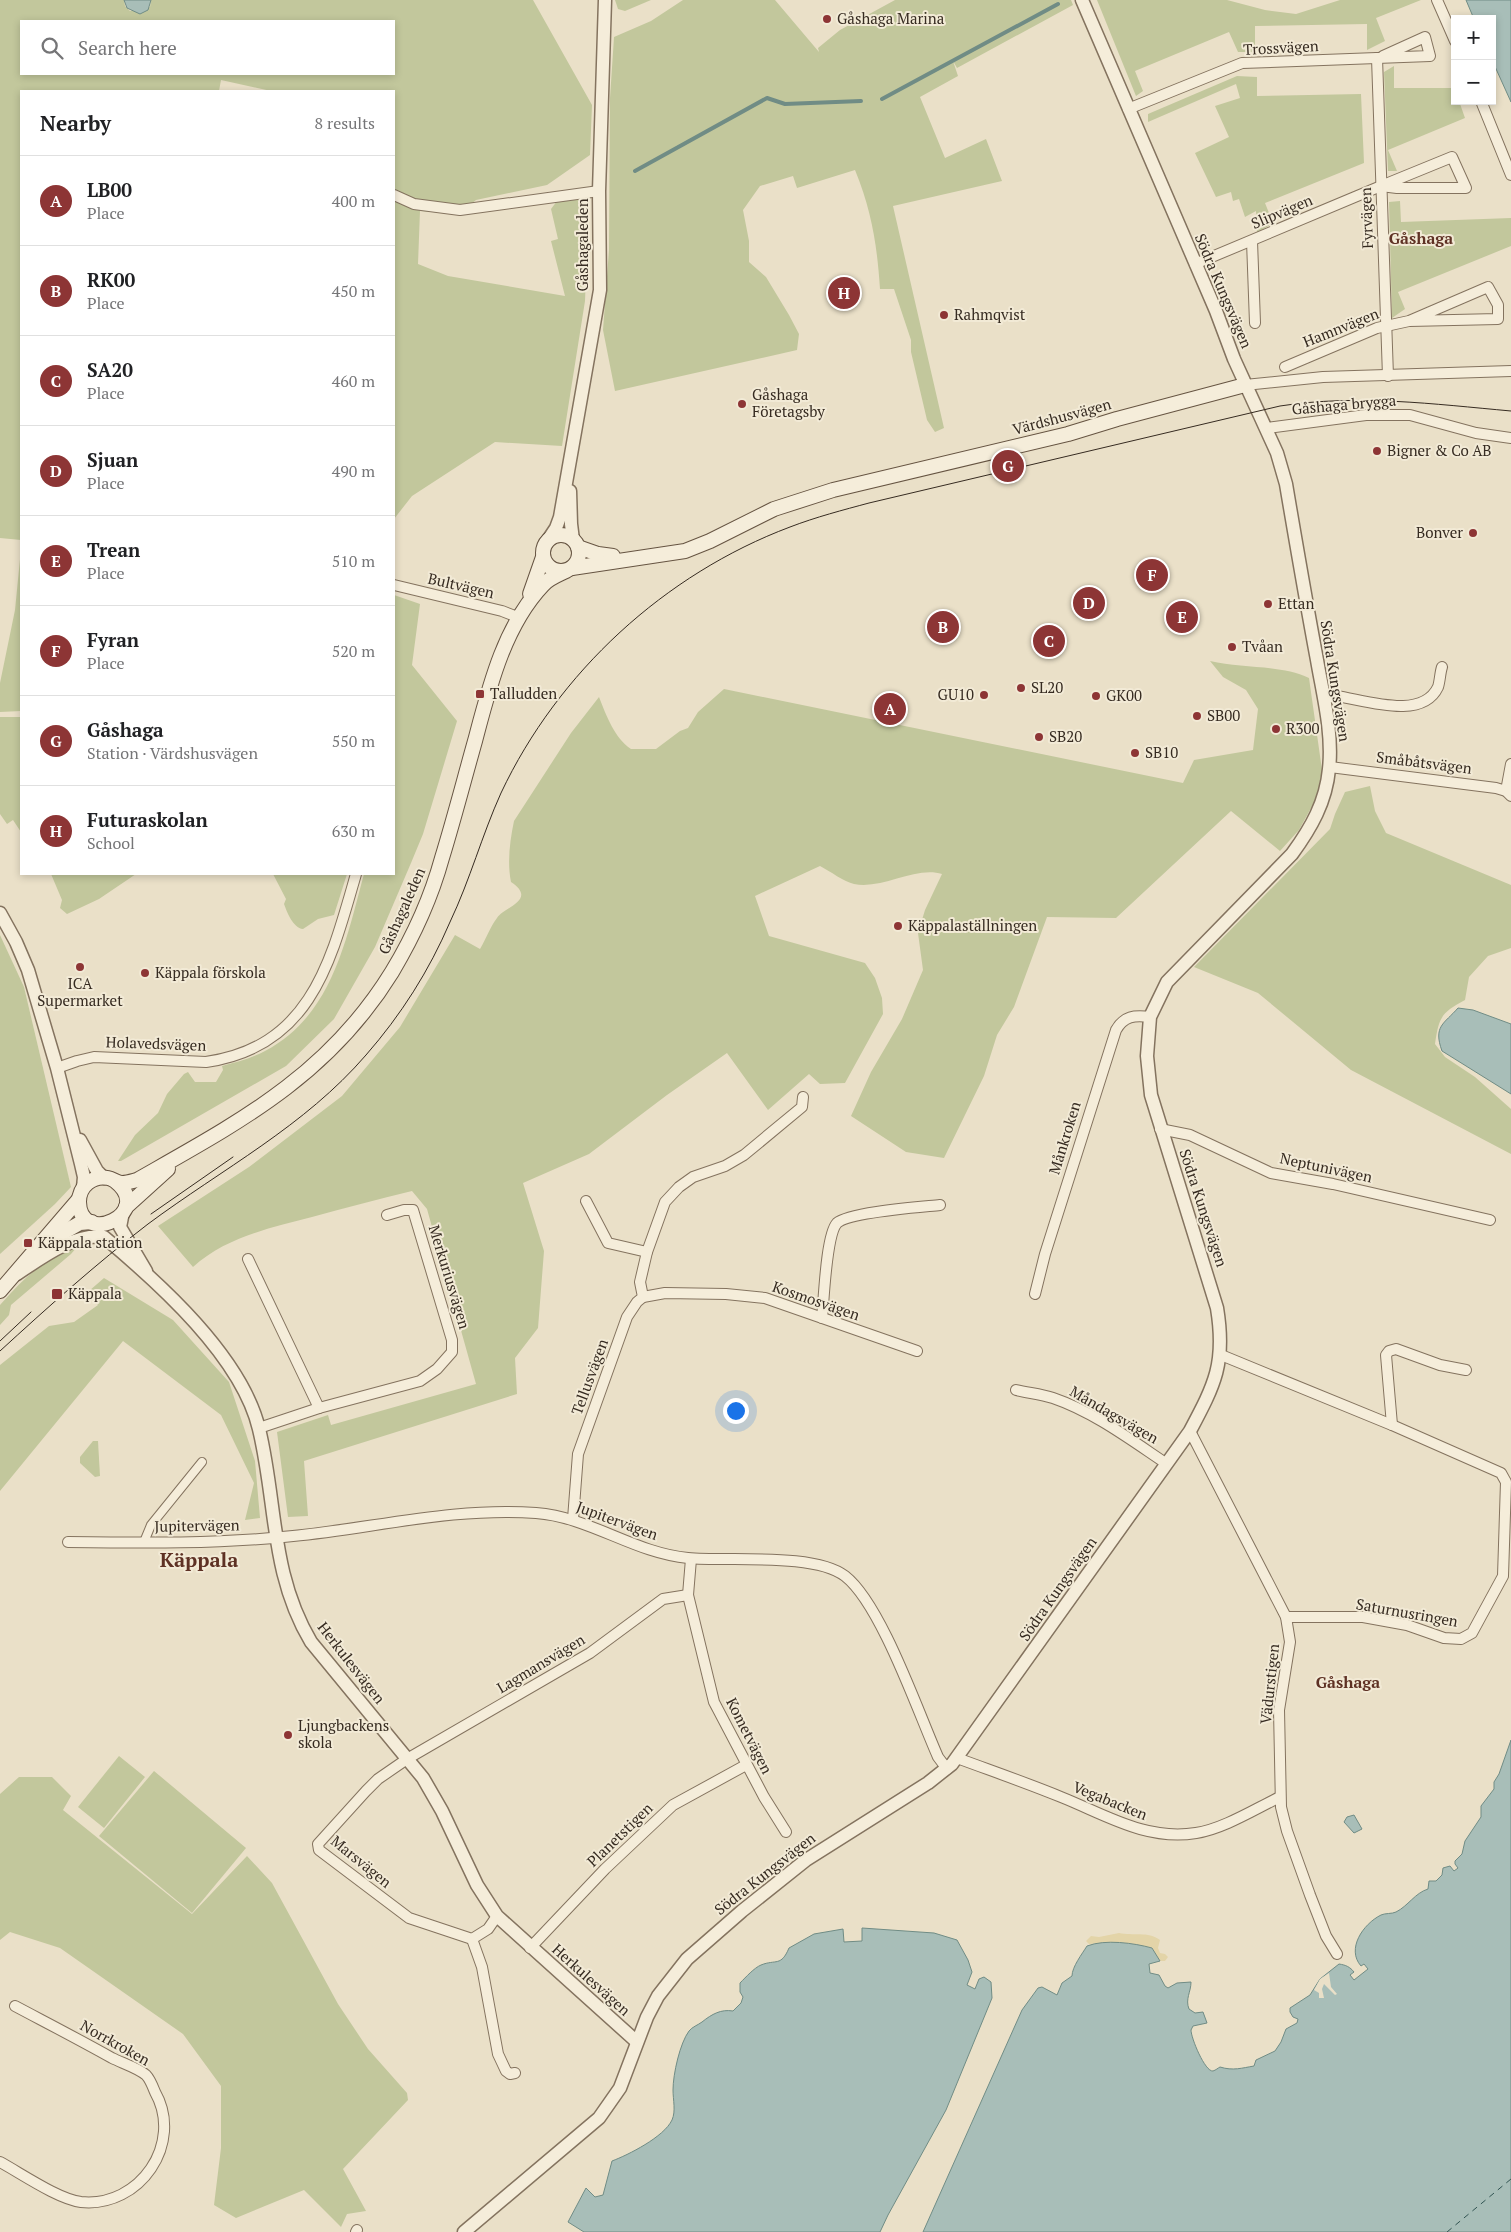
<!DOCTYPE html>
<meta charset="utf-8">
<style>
body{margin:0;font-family:"PT Serif",serif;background:#f2f2f2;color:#202124}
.controls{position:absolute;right:15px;top:15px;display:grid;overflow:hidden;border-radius:0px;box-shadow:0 2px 8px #0003}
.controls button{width:45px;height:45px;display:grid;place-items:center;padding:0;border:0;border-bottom:1px solid #e0e0e0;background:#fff;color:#202124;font:25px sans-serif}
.you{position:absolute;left:735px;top:1410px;width:18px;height:18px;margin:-12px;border:4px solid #fff;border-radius:50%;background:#1a73e8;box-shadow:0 0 0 8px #1a73e833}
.badge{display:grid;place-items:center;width:32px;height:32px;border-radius:50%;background:#8d3535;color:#fff;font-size:16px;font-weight:700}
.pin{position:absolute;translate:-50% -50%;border:2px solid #fff;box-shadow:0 1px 5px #0006}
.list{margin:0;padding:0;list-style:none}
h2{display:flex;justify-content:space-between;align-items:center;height:65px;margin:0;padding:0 20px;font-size:21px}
h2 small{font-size:16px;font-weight:400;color:#757577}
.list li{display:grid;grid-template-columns:32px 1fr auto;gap:15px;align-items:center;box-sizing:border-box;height:90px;padding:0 20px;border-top:1px solid #e0e0e0}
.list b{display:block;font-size:19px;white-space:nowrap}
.list p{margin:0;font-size:16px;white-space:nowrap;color:#757577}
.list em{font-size:16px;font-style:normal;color:#757577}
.icon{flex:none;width:28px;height:28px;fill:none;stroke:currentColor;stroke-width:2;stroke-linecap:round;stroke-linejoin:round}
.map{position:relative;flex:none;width:1511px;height:2232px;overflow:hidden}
.search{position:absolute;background:#fff;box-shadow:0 2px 8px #0003;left:20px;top:20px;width:375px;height:55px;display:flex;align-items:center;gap:12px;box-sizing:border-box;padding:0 18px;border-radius:0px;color:#757577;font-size:19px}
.panel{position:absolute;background:#fff;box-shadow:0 2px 8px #0003;left:20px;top:90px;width:375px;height:785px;border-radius:0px}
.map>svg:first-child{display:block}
</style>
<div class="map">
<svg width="1511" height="2232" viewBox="0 0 1511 2232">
<rect width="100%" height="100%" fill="#eae0c8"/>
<!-- green -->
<g fill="#c2c79c" fill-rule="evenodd">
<path d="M0 0H124L125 6 130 11 150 7 151 0H533L592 105 590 155 547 185 476 200 459 214 420 211 418 264 448 276 565 296 551 241 558 239 551 209 557 201 584 198 589 202 585 301 562 446 495 442 412 496 394 519V91H271L221 80 219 91H21V540L0 538ZM21 21H394V74H21Z"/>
<polygon points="615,0 651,0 625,11 618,9"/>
<path d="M683 0H775L819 52 818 48 840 30 895 0H1071L1073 5 957 68 953 61 958 76 920 97 945 158 986 139 1002 181 893 206 944 428 935 432 927 420 911 352V340L894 289H880C877 245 872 212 855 170L797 188 793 176 760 186 743 210 749 241V262L766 277 789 315 799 334 797 350 615 391 603 330 609 250 610 98 614 37 651 21Z"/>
<polygon points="1097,0 1227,0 1265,10 1296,14 1340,0 1421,0 1376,18 1385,41 1367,50 1367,24 1255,26 1255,52 1238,52 1229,32 1135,71 1143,91 1136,96"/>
<polygon points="1394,66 1394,88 1454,88 1455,101 1459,101 1465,118 1388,150 1397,171 1388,171 1384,72"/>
<polygon points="1237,76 1257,77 1257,96 1361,94 1364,163 1265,203 1273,223 1257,233 1256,211 1245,217 1239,199 1233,201 1231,192 1216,197 1195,153 1229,137 1215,106 1240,98 1236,84 1148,122 1148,114"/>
<polygon points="1400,201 1401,222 1511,218 1511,246 1398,292 1405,309 1392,318 1389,202"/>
<polygon points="21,549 21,711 0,712 0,683 15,610"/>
<path d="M394 595 420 604 412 665 457 721 423 834 411 863 375 947 334 1019 286 1066 121 1161H118L135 1135 158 1113 167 1094 184 1074 188 1072 195 1082H216L223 1070 222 1066C237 1062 252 1058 265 1051 332 1016 346 940 364 874H394Z"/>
<path d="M1210 661C1242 669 1280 664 1309 678L1322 770 1317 797 1299 830 1280 851 1231 811 1116 918 1047 917 1014 1007 997 1035 984 1076 944 1158 906 1152 851 1116 871 1072 902 1019 923 970 918 933 925 910 942 874C915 866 882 890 854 884 844 882 830 871 820 866L755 896 769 936 865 963 875 978 882 998 883 1014 845 1083 820 1084 809 1074 768 1110 727 1053 667 1095 589 1154 523 1183 544 1251 538 1328 515 1358 517 1394 304 1461 308 1516 288 1517 277 1432 328 1415 331 1425 476 1384 427 1209 412 1191C378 1199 345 1208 312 1217 270 1228 226 1237 193 1267L158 1226 249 1167 342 1096 400 1027 455 935 480 949C486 939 490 927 497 918 504 907 538 900 511 882 507 862 510 840 514 821L571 733 599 697C607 717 614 737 631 749H656L680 731 688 728 698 712 724 689 1183 783 1194 760 1253 750 1258 709 1246 690 1223 677Z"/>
<polygon points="0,717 21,717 21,832 13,820 7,824 0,814"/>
<path d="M1370 786 1375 811 1386 833 1511 885V948L1488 956 1469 977 1465 1000C1441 1013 1439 1017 1435 1044L1445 1057 1475 1077 1511 1109V1154L1351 1070 1258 993 1194 967 1330 829 1335 814 1345 792Z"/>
<polygon points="51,874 136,874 99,899 67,914 60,908 62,900"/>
<path d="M273 874H347L334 915 318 919 303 929C293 928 287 912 284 904L286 899Z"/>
<polygon points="0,935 24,987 71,1187 55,1204 0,1254"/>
<path d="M77 1247 71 1254 11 1305 9 1315 0 1325V1305C27 1275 39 1263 77 1247Z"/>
<polygon points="104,1278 173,1320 229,1382 255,1461 260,1518 245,1520 254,1483 221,1415 123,1341 0,1491 0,1365 49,1326 74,1322 98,1305 89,1291"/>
<polygon points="93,1441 98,1441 100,1476 95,1477 80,1463 80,1457"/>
<polygon points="119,1756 145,1777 104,1828 78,1807"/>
<polygon points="154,1771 246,1848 192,1913 99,1836"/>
<polygon points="19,1777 52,1777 71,1796 63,1810 192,1914 247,1856 272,1883 338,2004 368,2049 407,2093 408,2100 343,2169 366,2211 347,2214 341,2227 304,2190 236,2218 214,2205 221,2148 221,2086 183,2034 60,1948 10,1932 0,1940 0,1794"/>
</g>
<!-- sand -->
<path fill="#e3d4a8" d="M1119 1933C1133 1936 1148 1931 1160 1940L1158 1948 1160 1953 1165 1954 1168 1957 1165 1961H1160L1152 1948C1132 1943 1110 1942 1089 1944L1086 1941 1091 1936 1099 1937Z"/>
<!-- water -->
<g fill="#a8beb8" stroke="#708c85">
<polygon points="124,0 151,0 148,10 140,14 127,8"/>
<polygon points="1466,0 1511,0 1511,102 1492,60 1492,19 1474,19"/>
<path d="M1458 1008 1473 1010 1511 1024V1094L1442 1051C1433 1026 1444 1024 1458 1008Z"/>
<path d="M1511 1740V2232H923L1022 2010 1038 1988 1042 1987 1057 1995 1062 1983 1072 1976C1072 1967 1082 1954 1087 1946 1105 1939 1134 1943 1152 1948L1160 1961 1149 1964 1150 1973 1159 1975 1165 1986 1168 1988 1177 1983 1191 1982C1191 1992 1185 1999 1189 2009L1195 2013 1203 2012 1207 2023 1193 2026 1191 2030C1191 2038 1205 2072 1213 2071 1216 2070 1218 2068 1220 2067 1233 2071 1242 2068 1254 2066L1256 2060 1275 2051 1281 2042 1286 2029 1297 2023 1298 2019 1293 2017 1290 2012V2008L1310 1995 1320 1979 1339 1964C1346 1965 1350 1967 1354 1972L1350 1975 1354 1980 1368 1969 1364 1964 1361 1966C1346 1949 1363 1924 1381 1915 1385 1913 1392 1914 1396 1912 1408 1906 1415 1893 1428 1889L1429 1881H1436L1442 1875 1443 1868 1450 1866 1454 1871 1458 1868 1455 1864V1861L1462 1854 1465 1841 1481 1817V1806L1494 1789V1782L1499 1774Z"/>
<polygon points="1354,1815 1362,1829 1354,1833 1344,1822 1347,1817"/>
<path d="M862 1928 934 1933 957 1940 968 1960 972 1972 967 1985 975 1989 979 1979 984 1977 991 1982 992 1998 946 2110 888 2215 880 2232H584L568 2222 586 2188 595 2197 603 2195 612 2161C628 2155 664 2137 672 2120 676 2111 673 2100 673 2090 673 2074 680 2043 689 2031 692 2027 698 2025 702 2022 712 2014 721 2009 733 2011L741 2003 743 1997 740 1992V1983C746 1977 754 1968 761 1965 776 1959 781 1967 789 1948L814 1934 843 1929 844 1942 862 1941Z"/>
</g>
<!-- pier -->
<polygon fill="#eae0c8" points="1329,1973 1331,1987 1337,1994 1335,1995 1324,1984 1322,1989 1324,1998 1319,1998 1319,1993 1314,1990 1320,1979"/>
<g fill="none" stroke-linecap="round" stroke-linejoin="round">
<!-- stream -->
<g stroke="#708c85" stroke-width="4">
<polyline points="882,99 1058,4"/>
<polyline points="635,171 767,98 785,104 861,101"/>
</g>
<!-- ferry -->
<polyline stroke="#315452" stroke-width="1" stroke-dasharray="6 5" stroke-linecap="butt" points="1447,2232 1511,2179"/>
<!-- pedestrian casing -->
<g stroke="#84735f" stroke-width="10">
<polyline id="pedestrian" points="144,1542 151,1525 202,1462"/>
</g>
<!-- minor casing -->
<g stroke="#84735f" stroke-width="12">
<g id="minor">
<polyline points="1437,0 1455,41"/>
<polyline points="1377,58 1388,376"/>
<polyline points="1481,101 1511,175"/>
<polyline points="1128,109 1242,63 1430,56 1425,37 1383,56"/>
<polyline points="394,195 414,204 460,210 599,191"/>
<polyline points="1252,241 1255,323"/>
<polyline points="1195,264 1381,186 1397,188 1466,188 1452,157 1381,186"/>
<polyline points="1285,367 1377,328 1409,321 1488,287 1498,305 1498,319 1409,321"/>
<polyline points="1245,385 1323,377 1511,371"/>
<polyline points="1267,428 1366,415 1410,415 1476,433 1511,438"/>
<polyline points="394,585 502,611 520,618"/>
<path d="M1324 698 1336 696C1365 700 1422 721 1438 687 1440 681 1440 673 1442 667"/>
<polyline points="1330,767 1496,788 1506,791 1511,796"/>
<polyline points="1506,791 1511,764"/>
<path d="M57 1068 77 1061 94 1057 206 1062C311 1047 331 961 356 874"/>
<polyline points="1160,1129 1190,1135 1271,1173 1333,1184 1490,1220"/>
<polyline points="586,1201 608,1243 647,1252"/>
<polyline points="248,1259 319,1408"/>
<path d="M1035 1294 1045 1254 1116 1030C1124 1016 1134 1015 1150 1017"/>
<polyline points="643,1297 665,1293 726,1294 765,1298 917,1351"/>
<path d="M822 1318C824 1299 826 1235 837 1223 849 1212 921 1207 940 1205"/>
<polyline points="1221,1355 1392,1425 1501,1473 1506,1482 1503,1576 1472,1633 1461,1639 1444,1638 1407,1625 1363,1617 1286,1617"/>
<path d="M1016 1390C1028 1393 1041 1394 1053 1398 1094 1412 1131 1440 1167 1464"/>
<polyline points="1392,1425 1386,1355 1389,1351 1396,1349 1440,1365 1466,1370"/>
<polyline points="259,1428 319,1408 420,1381 437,1369 452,1352 452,1340 413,1210 404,1210 387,1215"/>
<polyline points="1190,1431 1286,1617 1290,1642 1279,1710 1281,1807 1287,1831 1310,1895 1326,1936 1337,1954"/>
<polyline points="573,1519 578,1454 627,1317 637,1302 643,1297 640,1282 647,1252 665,1202 679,1187 693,1177 725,1166 744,1155 802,1107 803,1097"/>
<path d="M68 1542C143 1543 219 1544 293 1536 374 1528 453 1507 536 1513 590 1517 634 1553 688 1558 727 1562 814 1552 845 1576 881 1604 918 1712 938 1757L947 1769"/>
<polyline points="691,1559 688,1595 714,1702 764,1797 786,1832"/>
<path d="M957 1758C992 1771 1027 1783 1061 1797 1106 1815 1146 1841 1196 1833 1223 1829 1255 1809 1280 1797"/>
<polyline points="497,1916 488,1929 472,1939 409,1918 319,1850 318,1844 366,1791 378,1779 407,1759 590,1653 663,1599 688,1595"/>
<polyline points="472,1939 482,1967 498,2054 506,2071 510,2074 515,2073"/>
<polyline points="530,1948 605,1869 673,1805 746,1765"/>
<path d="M0 2162C22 2174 58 2199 81 2202 140 2208 184 2143 155 2092 153 2087 150 2079 146 2075 138 2068 122 2063 112 2058 80 2040 47 2023 15 2006"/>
<polyline points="356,2232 357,2230"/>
</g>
</g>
<!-- tertiary casing -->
<g stroke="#84735f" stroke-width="15">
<g id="tertiary">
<polyline points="570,491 571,524 573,540"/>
<polyline points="546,543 556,528 560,517 600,290 599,191 605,0"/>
<polyline points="0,913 16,942 28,970 57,1068 81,1164 84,1177 83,1188"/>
<polyline points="80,1140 97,1171 104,1178"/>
<polyline points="123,1212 120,1227 146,1271"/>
<path d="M17 1274C41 1258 74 1233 104 1237 159 1283 242 1357 259 1429 277 1503 270 1573 311 1642L423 1778 442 1811 477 1885 497 1916 637 2042"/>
<path d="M464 2232 599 2118 620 2088 647 2017 658 1996 687 1959 742 1911 806 1860 928 1783 952 1764 1190 1431C1215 1384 1226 1363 1217 1308L1151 1095 1147 1056 1150 1017 1167 982 1292 854C1311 828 1326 802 1329 769 1333 733 1323 695 1317 660 1306 601 1296 543 1286 484L1277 453 1234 359 1216 311 1082 0"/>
</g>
</g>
<!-- secondary casing -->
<g stroke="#665442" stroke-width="16">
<g id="secondary">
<circle cx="561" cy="553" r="18"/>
<polyline points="578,547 598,554 613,556"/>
<polyline points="572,568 685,551 710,541 774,509 833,490 1068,434 1117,419 1245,385"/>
<polyline points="530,594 543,557"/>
<path d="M115 1181C156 1213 80 1248 79 1202 79 1186 93 1175 108 1178 113 1179 117 1183 122 1183 127 1183 133 1181 137 1180 239 1122 328 1076 392 972 413 937 431 898 442 858 454 819 464 780 475 741 489 688 504 626 543 585 549 578 558 575 566 571"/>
<polyline points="126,1207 168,1169"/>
<polyline points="43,1244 80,1223 92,1222"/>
<polyline points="0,1291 79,1199"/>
</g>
</g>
<!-- pedestrian -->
<use href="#pedestrian" stroke="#f5edda" stroke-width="8"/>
<!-- minor -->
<use href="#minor" stroke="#f5edda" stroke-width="10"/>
<!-- tertiary -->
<use href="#tertiary" stroke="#f5edda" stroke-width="12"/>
<!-- secondary -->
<use href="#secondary" stroke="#f5edda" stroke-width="14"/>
<!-- tram -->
<g stroke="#362b21" stroke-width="1">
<polyline points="151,1214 233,1157"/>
<polyline points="0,1341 31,1312"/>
<path d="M0 1351C48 1307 96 1264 148 1224 222 1169 305 1126 366 1055 401 1015 429 971 450 922 470 880 482 835 501 793 558 672 665 574 790 527 816 517 843 510 869 503L1280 406C1358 394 1433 404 1511 411"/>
</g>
</g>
<!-- markers -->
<g fill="#8d3535" stroke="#f2ead6" stroke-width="2">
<circle cx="827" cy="19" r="5"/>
<circle cx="944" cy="315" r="5"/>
<circle cx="742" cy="404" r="5"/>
<circle cx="1377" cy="451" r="5"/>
<circle cx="1473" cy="533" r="5"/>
<circle cx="1268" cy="604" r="5"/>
<circle cx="1232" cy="647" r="5"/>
<circle cx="1021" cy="688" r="5"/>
<rect x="475" y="689" width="10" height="10" rx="2.5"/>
<circle cx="984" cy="695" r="5"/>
<circle cx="1096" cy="696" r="5"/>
<circle cx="1197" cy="716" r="5"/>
<circle cx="1276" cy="729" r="5"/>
<circle cx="1039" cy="737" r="5"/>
<circle cx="1135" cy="753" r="5"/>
<circle cx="898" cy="926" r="5"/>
<circle cx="80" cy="967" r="5"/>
<circle cx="145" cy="973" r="5"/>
<rect x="23" y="1238" width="10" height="10" rx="2.5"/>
<rect x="51" y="1288" width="12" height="12" rx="2.5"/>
<circle cx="288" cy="1735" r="5"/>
</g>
<g text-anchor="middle" stroke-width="4" stroke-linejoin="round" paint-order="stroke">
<!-- poi labels -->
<g font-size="15" fill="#362b21" stroke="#f2ead6" text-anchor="start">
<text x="837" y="24">Gåshaga Marina</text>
<text x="954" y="320">Rahmqvist</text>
<text x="752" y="400">Gåshaga<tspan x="752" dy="17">Företagsby</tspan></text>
<text x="1387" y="456">Bigner &amp; Co AB</text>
<text x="1463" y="538" text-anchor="end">Bonver</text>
<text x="1278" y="609">Ettan</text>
<text x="1242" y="652">Tvåan</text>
<text x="1031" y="693">SL20</text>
<text x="490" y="699">Talludden</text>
<text x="974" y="700" text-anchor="end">GU10</text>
<text x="1106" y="701">GK00</text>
<text x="1207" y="721">SB00</text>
<text x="1286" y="734">R300</text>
<text x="1049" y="742">SB20</text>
<text x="1145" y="758">SB10</text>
<text x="908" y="931">Käppalaställningen</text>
<text x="155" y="978">Käppala förskola</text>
<text x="80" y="989" text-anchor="middle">ICA<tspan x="80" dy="17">Supermarket</tspan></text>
<text x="38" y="1248">Käppala station</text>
<text x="68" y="1299">Käppala</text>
<text x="298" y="1731">Ljungbackens<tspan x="298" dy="17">skola</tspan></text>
</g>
<!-- street labels -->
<g font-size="15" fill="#362b21" stroke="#f2ead6">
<text transform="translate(1281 48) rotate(-3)" y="5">Trossvägen</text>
<text transform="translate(1282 212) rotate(-23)" y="5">Slipvägen</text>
<text transform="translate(1367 218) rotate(-92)" y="5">Fyrvägen</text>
<text transform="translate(583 245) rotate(-90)" y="5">Gåshagaleden</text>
<text transform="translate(1223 291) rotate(67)" y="5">Södra Kungsvägen</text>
<text transform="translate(1341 328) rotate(-22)" y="5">Hamnvägen</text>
<text transform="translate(1344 405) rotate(-5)" y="5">Gåshaga brygga</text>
<text transform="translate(1062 417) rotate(-15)" y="5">Värdshusvägen</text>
<text transform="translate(461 586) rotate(13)" y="5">Bultvägen</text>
<text transform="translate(1335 681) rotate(81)" y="5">Södra Kungsvägen</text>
<text transform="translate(1424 763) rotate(7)" y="5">Småbåtsvägen</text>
<text transform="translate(402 911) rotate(-66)" y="5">Gåshagaleden</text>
<text transform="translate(156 1044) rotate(2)" y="5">Holavedsvägen</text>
<text transform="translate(1065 1138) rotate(-73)" y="5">Månkroken</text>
<text transform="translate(1326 1168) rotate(12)" y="5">Neptunivägen</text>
<text transform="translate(1203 1208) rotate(72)" y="5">Södra Kungsvägen</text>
<text transform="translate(449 1277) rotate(73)" y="5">Merkuriusvägen</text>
<text transform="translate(816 1301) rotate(19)" y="5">Kosmosvägen</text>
<text transform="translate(590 1377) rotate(-70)" y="5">Tellusvägen</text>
<text transform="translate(1114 1415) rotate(30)" y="5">Måndagsvägen</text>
<text transform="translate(617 1521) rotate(20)" y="5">Jupitervägen</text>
<text transform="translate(197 1526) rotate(-1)" y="5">Jupitervägen</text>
<text transform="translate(1058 1589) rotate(-55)" y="5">Södra Kungsvägen</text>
<text transform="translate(1407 1613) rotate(10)" y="5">Saturnusringen</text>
<text transform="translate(351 1663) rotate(52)" y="5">Herkulesvägen</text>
<text transform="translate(541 1664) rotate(-31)" y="5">Lagmansvägen</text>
<text transform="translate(1270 1684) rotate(-84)" y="5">Vädurstigen</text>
<text transform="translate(749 1736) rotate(63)" y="5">Kometvägen</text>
<text transform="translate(1110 1801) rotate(22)" y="5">Vegabacken</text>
<text transform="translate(620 1835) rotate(-44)" y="5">Planetstigen</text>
<text transform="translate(361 1862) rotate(39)" y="5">Marsvägen</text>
<text transform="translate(765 1874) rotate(-38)" y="5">Södra Kungsvägen</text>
<text transform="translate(591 1980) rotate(42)" y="5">Herkulesvägen</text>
<text transform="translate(115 2043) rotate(29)" y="5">Norrkroken</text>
</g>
<!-- neighbourhood labels -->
<g font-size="16" font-weight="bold" fill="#5e3124" stroke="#f2ead6">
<text x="1421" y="244">Gåshaga</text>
<text x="1348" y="1688">Gåshaga</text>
</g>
<!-- district labels -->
<g font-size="20" font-weight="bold" fill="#5e3124" stroke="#f2ead6">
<text x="199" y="1567">Käppala</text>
</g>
</g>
</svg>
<div class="controls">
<button>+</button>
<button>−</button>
</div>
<div class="you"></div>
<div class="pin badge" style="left:890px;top:709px">A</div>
<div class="pin badge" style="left:943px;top:627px">B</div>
<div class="pin badge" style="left:1049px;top:641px">C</div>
<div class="pin badge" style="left:1089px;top:603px">D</div>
<div class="pin badge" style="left:1182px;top:617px">E</div>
<div class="pin badge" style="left:1152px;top:575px">F</div>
<div class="pin badge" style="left:1008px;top:466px">G</div>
<div class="pin badge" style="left:844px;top:293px">H</div>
<div class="search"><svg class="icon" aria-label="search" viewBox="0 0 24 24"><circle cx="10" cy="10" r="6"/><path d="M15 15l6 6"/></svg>Search here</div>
<section class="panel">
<h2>Nearby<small>8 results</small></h2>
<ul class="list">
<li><span class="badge">A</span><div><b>LB00</b><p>Place</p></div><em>400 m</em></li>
<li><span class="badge">B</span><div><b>RK00</b><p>Place</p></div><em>450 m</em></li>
<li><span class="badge">C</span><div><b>SA20</b><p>Place</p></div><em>460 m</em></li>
<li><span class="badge">D</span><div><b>Sjuan</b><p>Place</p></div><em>490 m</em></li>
<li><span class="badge">E</span><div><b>Trean</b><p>Place</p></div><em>510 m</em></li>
<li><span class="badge">F</span><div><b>Fyran</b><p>Place</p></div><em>520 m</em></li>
<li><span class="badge">G</span><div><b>Gåshaga</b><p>Station · Värdshusvägen</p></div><em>550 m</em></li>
<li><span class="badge">H</span><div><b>Futuraskolan</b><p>School</p></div><em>630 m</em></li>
</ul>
</section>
</div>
